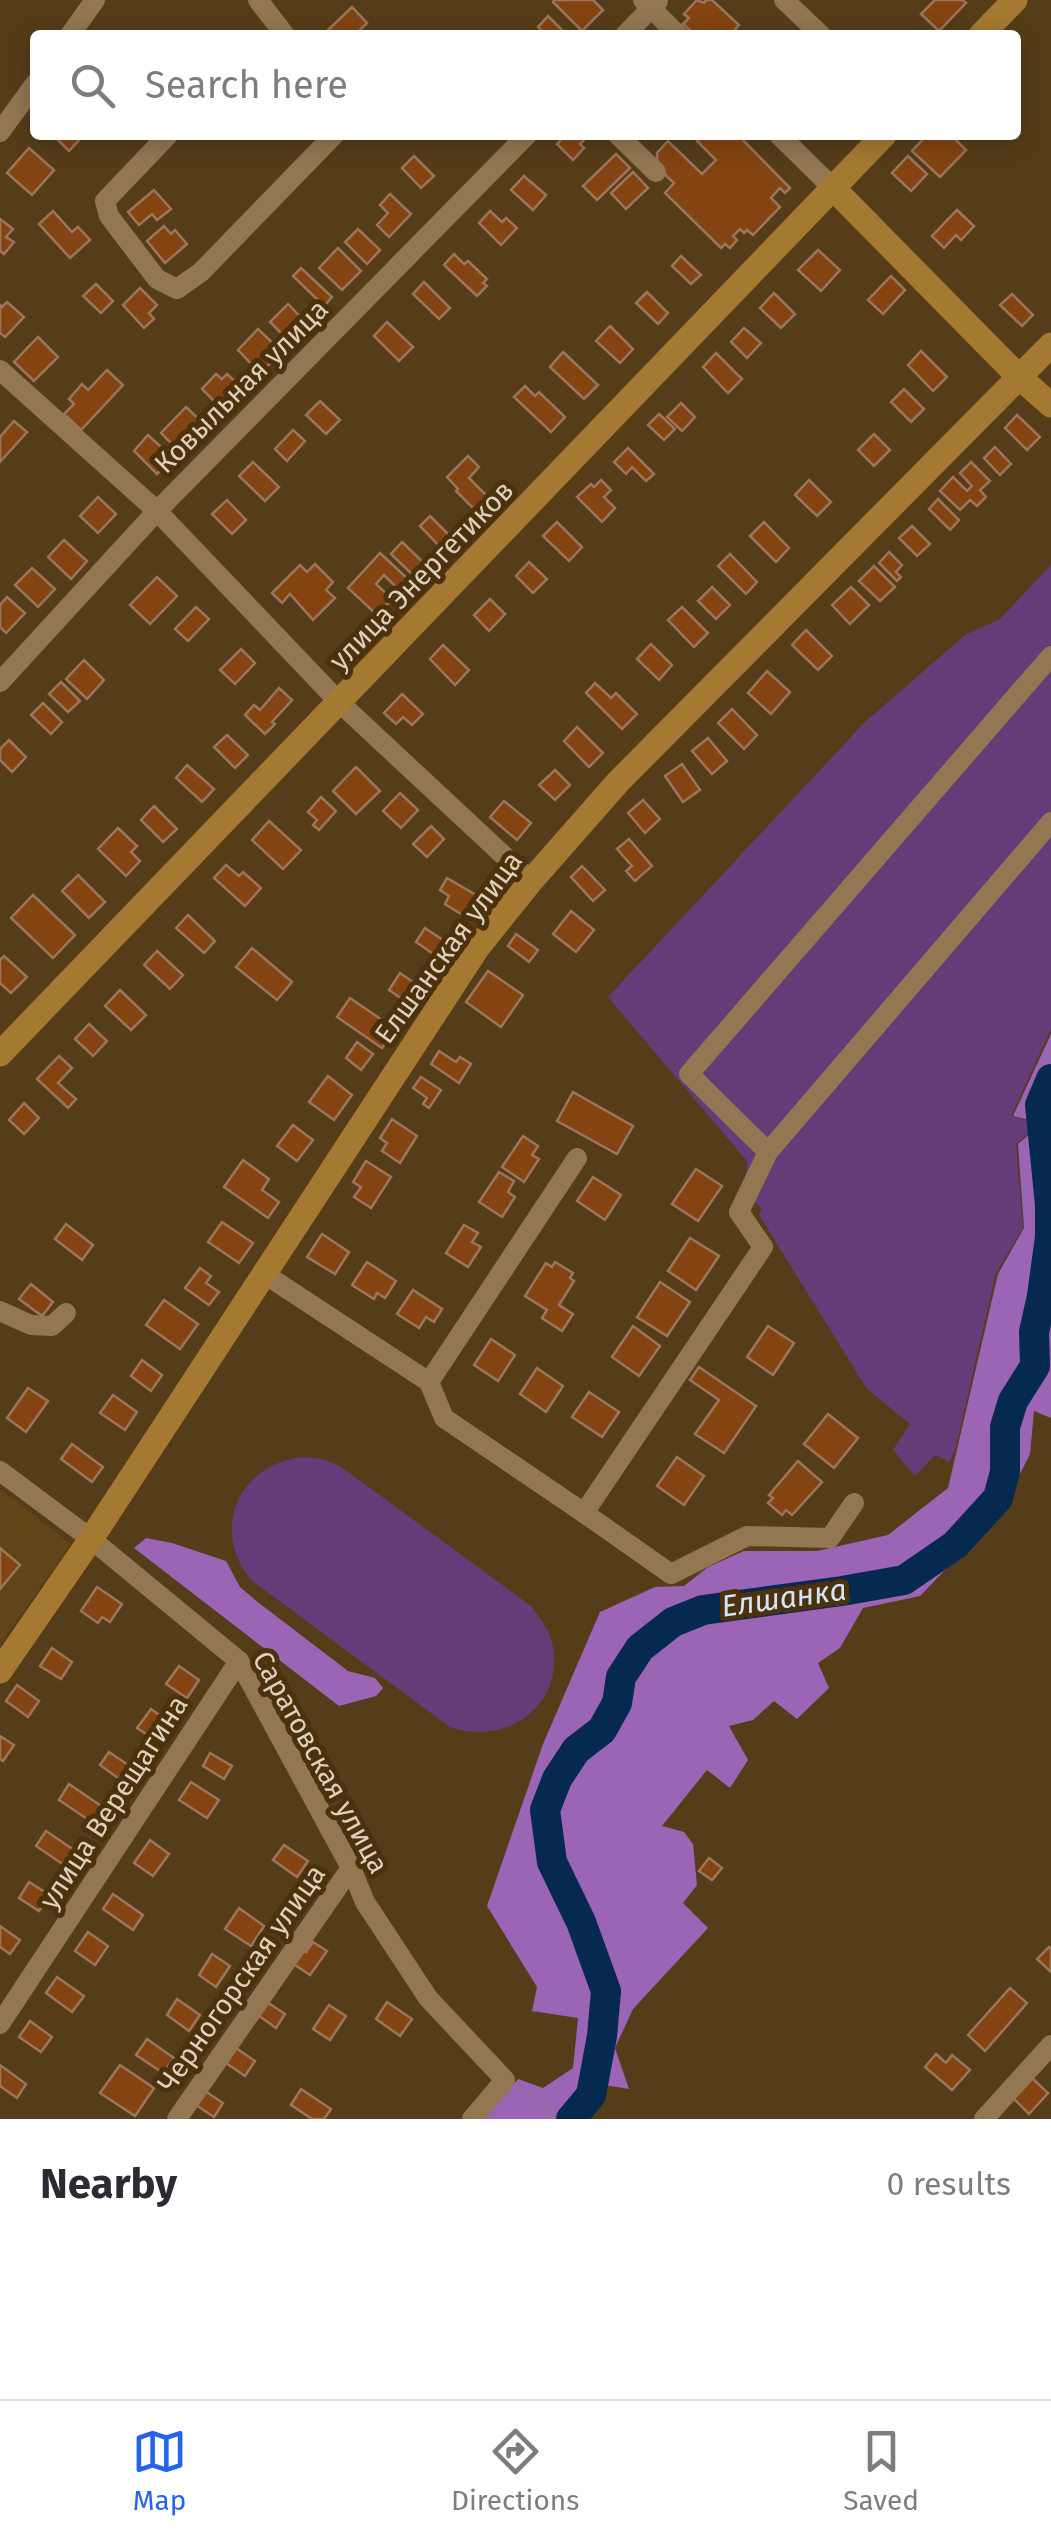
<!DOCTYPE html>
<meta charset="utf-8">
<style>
body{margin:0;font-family:"Fira Sans",sans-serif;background:#f2f2f3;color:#2b2b33}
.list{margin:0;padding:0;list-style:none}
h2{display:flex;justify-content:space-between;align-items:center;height:130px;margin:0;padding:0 40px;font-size:42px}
h2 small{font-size:32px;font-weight:400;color:#7c7c81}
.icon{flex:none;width:55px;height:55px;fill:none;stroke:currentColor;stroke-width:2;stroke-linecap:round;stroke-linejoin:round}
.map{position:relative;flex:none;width:1051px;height:2119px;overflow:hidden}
.search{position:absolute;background:#fff;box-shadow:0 5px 25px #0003;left:30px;right:30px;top:30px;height:110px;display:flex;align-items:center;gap:25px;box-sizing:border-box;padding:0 35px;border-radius:10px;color:#7c7c81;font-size:38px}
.sheet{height:280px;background:#fff}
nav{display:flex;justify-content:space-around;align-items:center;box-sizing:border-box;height:140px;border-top:2px solid #e1e1e2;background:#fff;font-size:28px;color:#7c7c81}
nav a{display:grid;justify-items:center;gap:5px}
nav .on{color:#2563eb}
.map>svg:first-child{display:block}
</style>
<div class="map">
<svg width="1051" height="2119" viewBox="0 0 1051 2119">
<rect width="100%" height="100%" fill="#563d19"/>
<!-- built -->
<polygon fill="#614418" points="0,1489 71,1544 0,1644"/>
<!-- green -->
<g fill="#653c78">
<polygon points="1051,565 1051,1029 1011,1116 1040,1124 1016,1144 1023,1228 996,1273 955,1451 949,1462 935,1455 915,1476 893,1450 910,1424 867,1389 759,1215 762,1208 744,1194 747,1161 608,997 865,722 965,635 1000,619"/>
<path d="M303 1457 322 1459 340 1466 531 1606C541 1619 550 1631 553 1647 563 1708 504 1746 450 1727L251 1580C210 1529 238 1464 303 1457Z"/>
</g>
<!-- forest -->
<g fill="#9b64b5">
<polygon points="1051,1034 1051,1418 1034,1411 1030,1454 1001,1512 920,1596 863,1608 840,1648 818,1663 829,1688 797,1719 774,1701 753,1720 729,1726 748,1760 730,1788 707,1770 662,1826 684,1832 693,1844 697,1885 683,1903 708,1928 633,2009 615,2048 629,2089 592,2083 579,2099 582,2119 484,2119 518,2079 543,2088 573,2068 578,2018 532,2011 537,1987 487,1906 543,1744 600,1612 655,1587 684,1586 708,1567 744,1551 817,1551 888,1535 948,1488 998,1274 1024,1228 1018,1144 1043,1123 1013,1116"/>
<polygon points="146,1538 172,1543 226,1561 240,1587 259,1603 348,1671 375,1678 383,1688 376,1696 339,1706 134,1548"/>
</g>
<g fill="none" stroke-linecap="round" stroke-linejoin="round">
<!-- river -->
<polyline stroke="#06294f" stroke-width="30" points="571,2119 591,2095 602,2036 606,1991 581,1922 552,1862 545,1810 557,1779 576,1750 602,1730 617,1703 621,1677 640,1648 673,1622 703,1610 842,1591 904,1580 955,1545 998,1498 1005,1472 1005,1427 1013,1401 1035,1366 1034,1332 1042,1296 1050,1237 1050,1205 1040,1105 1051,1079"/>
</g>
<!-- building -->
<g fill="#844411" stroke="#9c755c" stroke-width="2.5">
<polygon points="554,0 593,0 603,10 582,31 553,2"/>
<polygon points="697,0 704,3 706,0 712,0 739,25 730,35 695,35 683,24 689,18 684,14"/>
<polygon points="935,0 962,0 966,3 939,31 921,14"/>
<polygon points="352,7 367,23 355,35 333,35 328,30"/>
<polygon points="548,16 567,35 546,35 538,27"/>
<polygon points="53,135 79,135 81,138 69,151"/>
<polygon points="566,135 589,135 580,144 584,148 573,160 557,144"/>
<polygon points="703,135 738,135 790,188 785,193 780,188 771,198 780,207 753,235 747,230 744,233 740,229 733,236 737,240 730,248 725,244 721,248 665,193 674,183 657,167 657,153 668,141 702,174 716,160 697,141"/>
<polygon points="927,135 951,135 966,150 940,177 912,151"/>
<polygon points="29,148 54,170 32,195 7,173"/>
<polygon points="616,154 630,168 597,200 583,186"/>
<polygon points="414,156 434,176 421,188 402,168"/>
<polygon points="908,156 927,174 911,191 892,173"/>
<polygon points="633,172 648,188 626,209 611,193"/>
<polygon points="524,176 546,195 533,210 511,190"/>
<polygon points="154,190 171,209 157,220 152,214 139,225 128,212"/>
<polygon points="390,194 411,214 389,237 377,225 388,213 380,205"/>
<polygon points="957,210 974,226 961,240 956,235 944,248 932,236"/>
<polygon points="53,211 72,232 78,227 90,240 70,258 39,224"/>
<polygon points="490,211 502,222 506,218 517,228 501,245 479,223"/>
<polygon points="0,219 13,229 6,237 14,242 4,254 0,251"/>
<polygon points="164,226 171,234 175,230 187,244 165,263 147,241"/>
<polygon points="358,229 380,250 367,264 345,242"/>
<polygon points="338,248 361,271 342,290 319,268"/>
<polygon points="818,250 840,270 821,291 798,270"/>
<polygon points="454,254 464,264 468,261 487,279 483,283 487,286 477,296 444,265"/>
<polygon points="681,256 701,275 691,284 672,266"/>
<polygon points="301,268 332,297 324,306 293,276"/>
<polygon points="891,276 905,290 883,314 868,300"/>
<polygon points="424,282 450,308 439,319 413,294"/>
<polygon points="96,284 113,301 101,313 83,296"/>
<polygon points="140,288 157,305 149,313 154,319 144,328 123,305"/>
<polygon points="647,292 668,313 658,324 636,303"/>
<polygon points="774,293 795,314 781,328 760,308"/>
<polygon points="1012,294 1033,315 1022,326 1000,305"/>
<polygon points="7,302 24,317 5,337 0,333 0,305 2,307"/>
<polygon points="288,304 311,328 294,346 270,322"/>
<polygon points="387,322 413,347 399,361 374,336"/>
<polygon points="610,326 633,349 620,363 596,341"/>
<polygon points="744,328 761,343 747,358 731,342"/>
<polygon points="258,329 282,352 260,373 238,350"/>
<polygon points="38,337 58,357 34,381 14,362"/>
<polygon points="921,351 947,377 933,391 908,365"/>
<polygon points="563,352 598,385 584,399 550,367"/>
<polygon points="716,353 742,379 728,393 703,367"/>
<polygon points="107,370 123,385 81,430 64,414 74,404 69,399 82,384 88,390"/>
<polygon points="216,374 222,379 227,374 244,390 224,411 202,389"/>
<polygon points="525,386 535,396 539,392 565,417 551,432 514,397"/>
<polygon points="904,389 924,409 911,422 891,402"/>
<polygon points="320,401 340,420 326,434 306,415"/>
<polygon points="681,403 695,417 682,431 667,417"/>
<polygon points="186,407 207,427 181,453 161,433"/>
<polygon points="659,414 675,429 664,440 648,425"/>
<polygon points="1017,415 1040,437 1027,450 1005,428"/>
<polygon points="14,421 27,432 0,462 0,437"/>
<polygon points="293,430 305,441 287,461 275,449"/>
<polygon points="874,434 890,450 874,466 858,450"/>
<polygon points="148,435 173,458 157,474 134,451"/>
<polygon points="995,447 1011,464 1000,475 984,458"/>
<polygon points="628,448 654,474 646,481 632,467 626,474 614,462"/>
<polygon points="468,456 479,467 469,478 494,503 481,516 456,491 458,489 447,477"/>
<polygon points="253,462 279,487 265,501 239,476"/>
<polygon points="971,462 990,481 980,490 986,497 977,506 970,500 960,510 940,491 953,477 967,491 972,486 960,473"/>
<polygon points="601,480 611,490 604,497 615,508 602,522 577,497 591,484 594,487"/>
<polygon points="809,480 831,502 817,516 795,495"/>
<polygon points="98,497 116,514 98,533 80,516"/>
<polygon points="938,499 959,520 950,530 929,509"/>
<polygon points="227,500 246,520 232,534 212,514"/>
<polygon points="430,516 455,541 444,551 420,526"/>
<polygon points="557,522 582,547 569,561 543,536"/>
<polygon points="764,522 789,548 776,562 750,536"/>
<polygon points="912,526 930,544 917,556 899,538"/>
<polygon points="64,540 87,561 71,579 48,557"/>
<polygon points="402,542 427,566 416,578 391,554"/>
<polygon points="889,552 902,565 896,572 901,577 897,581 879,563"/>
<polygon points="380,553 409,580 399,590 384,575 376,584 392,599 377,615 348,588"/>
<polygon points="730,554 757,582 746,594 718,566"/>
<polygon points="529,562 547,579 533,593 516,576"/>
<polygon points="315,564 333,582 326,590 335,598 313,620 290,594 282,603 272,593 300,565 307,572"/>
<polygon points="874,566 895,587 880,601 859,581"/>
<polygon points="32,568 55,589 38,607 15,585"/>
<polygon points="157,577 177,596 150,624 130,605"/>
<polygon points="712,587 730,605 716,619 698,601"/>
<polygon points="851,587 869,605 850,624 832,605"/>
<polygon points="7,597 25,613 6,633 0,627 0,605"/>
<polygon points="490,599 505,614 489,631 474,615"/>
<polygon points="196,607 209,619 188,641 175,629"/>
<polygon points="682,607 708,633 694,647 668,620"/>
<polygon points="806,630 832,656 818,670 792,645"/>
<polygon points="651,644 672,665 659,680 637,659"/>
<polygon points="443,645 469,670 455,685 430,659"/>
<polygon points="241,649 255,663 235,684 220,670"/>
<polygon points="84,660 104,680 87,699 66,679"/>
<polygon points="767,671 790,692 771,714 748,693"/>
<polygon points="61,682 80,701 68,712 49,694"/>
<polygon points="595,683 611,698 616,693 637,714 622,729 586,693"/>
<polygon points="279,688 292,700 272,722 275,724 265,734 245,715 254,705 260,710"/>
<polygon points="402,694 423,714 412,725 403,717 396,724 384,713"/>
<polygon points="43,703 62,722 51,734 31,715"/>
<polygon points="732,709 757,735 744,749 718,723"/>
<polygon points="577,727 603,753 589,767 564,741"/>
<polygon points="227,735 248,755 235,768 214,747"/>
<polygon points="708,738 727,761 712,774 692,751"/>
<polygon points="9,740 26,757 12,772 0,760 0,749"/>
<polygon points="682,764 700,790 683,802 665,776"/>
<polygon points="187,765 214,789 202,802 176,778"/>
<polygon points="356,767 380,791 356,814 333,791"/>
<polygon points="555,770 570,785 555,800 539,785"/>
<polygon points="400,793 418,810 401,828 383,811"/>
<polygon points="321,797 336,811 319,830 313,825 317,820 308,812"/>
<polygon points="643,800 660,819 645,833 628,813"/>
<polygon points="504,801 531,823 517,840 490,817"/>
<polygon points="154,806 177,829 163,842 141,820"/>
<polygon points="269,821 301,850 283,869 252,840"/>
<polygon points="431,826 444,839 427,857 413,844"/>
<polygon points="118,828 137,846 131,852 140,861 126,876 98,849"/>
<polygon points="629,839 652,866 635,881 626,871 632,866 617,849"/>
<polygon points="226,865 239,876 243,872 261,888 245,906 214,878"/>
<polygon points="582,866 605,890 593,901 571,877"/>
<polygon points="78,875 105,902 89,918 62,891"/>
<polygon points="447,878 481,898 469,919 445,904 449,896 440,890"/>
<polygon points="33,895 75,935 53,958 11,918"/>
<polygon points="571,911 594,930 576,952 553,934"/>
<polygon points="188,915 215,941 204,953 176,928"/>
<polygon points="425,928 452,946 442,960 416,942"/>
<polygon points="516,934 538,950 529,962 508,946"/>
<polygon points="252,948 292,982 277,1000 236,967"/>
<polygon points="157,951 183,975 170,989 144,965"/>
<polygon points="4,956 27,977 11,993 0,983 0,960"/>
<polygon points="488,971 523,995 501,1027 466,1002"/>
<polygon points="400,973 423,989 412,1006 389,990"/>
<polygon points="120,990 146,1015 131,1030 105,1006"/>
<polygon points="350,998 395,1029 382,1048 337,1017"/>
<polygon points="89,1024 107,1041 93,1056 75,1039"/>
<polygon points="357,1042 373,1054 361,1070 346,1058"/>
<polygon points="439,1051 456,1062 460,1057 471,1064 459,1083 431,1064"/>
<polygon points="59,1056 72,1068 58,1083 76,1099 68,1108 37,1079"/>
<polygon points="328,1076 352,1095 334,1120 309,1102"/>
<polygon points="421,1077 441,1090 429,1108 423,1104 427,1098 413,1088"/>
<polygon points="573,1092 633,1126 617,1154 557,1121"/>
<polygon points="24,1103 39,1118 24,1134 9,1120"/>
<polygon points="392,1119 417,1136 400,1163 382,1151 387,1143 380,1138"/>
<polygon points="293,1125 313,1140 297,1161 277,1146"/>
<polygon points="523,1136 538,1146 532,1155 539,1159 524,1182 502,1167"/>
<polygon points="243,1160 269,1179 262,1190 279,1202 268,1218 224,1187"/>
<polygon points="366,1161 391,1177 371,1208 354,1197 361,1187 353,1182"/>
<polygon points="696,1169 722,1186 698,1221 672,1204"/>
<polygon points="499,1172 514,1181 508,1192 515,1197 502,1217 479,1202"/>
<polygon points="593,1177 621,1195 605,1220 577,1201"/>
<polygon points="222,1222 253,1243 239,1263 208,1242"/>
<polygon points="66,1224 93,1245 82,1260 55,1239"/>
<polygon points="464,1225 478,1233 472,1242 481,1247 468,1267 446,1253"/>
<polygon points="322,1234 349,1252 335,1274 307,1257"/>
<polygon points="690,1238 719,1256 696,1290 668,1271"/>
<polygon points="367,1262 396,1281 385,1298 377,1293 374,1299 352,1285"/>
<polygon points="555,1262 573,1273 570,1278 574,1281 559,1305 573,1314 562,1331 542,1318 547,1310 525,1296 546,1263 552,1267"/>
<polygon points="200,1268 211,1276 206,1283 219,1292 209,1305 185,1288"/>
<polygon points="660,1282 690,1302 667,1336 637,1317"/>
<polygon points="31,1284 53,1302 42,1316 19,1299"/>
<polygon points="413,1290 442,1309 434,1322 426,1317 419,1328 397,1314"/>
<polygon points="164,1300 198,1324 180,1349 146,1325"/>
<polygon points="633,1326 660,1346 639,1376 612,1357"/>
<polygon points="768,1326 794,1343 773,1375 747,1357"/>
<polygon points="491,1339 515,1355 498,1381 474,1365"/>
<polygon points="142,1360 162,1375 151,1391 131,1376"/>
<polygon points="699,1367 756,1406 724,1453 695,1434 719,1400 690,1380"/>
<polygon points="537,1368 563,1386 546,1412 520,1394"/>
<polygon points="28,1388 48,1401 26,1432 7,1418"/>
<polygon points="589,1392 619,1412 602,1437 572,1417"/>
<polygon points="113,1395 137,1412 125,1430 100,1413"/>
<polygon points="828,1414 858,1438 834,1468 804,1444"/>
<polygon points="72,1444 103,1467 92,1482 61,1459"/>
<polygon points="677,1457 704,1476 684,1505 657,1486"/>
<polygon points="798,1461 822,1482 792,1515 786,1510 782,1515 768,1503 773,1498 769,1495"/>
<polygon points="0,1548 20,1565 0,1589"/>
<polygon points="97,1587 122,1604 110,1622 102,1617 98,1623 81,1611"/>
<polygon points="52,1648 72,1662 61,1679 40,1666"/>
<polygon points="179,1666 199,1680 187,1698 166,1684"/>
<polygon points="17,1685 39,1701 28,1717 6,1701"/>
<polygon points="151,1709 165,1719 152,1738 137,1728"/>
<polygon points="0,1736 14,1745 3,1761 0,1759"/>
<polygon points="109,1752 134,1769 125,1783 100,1765"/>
<polygon points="210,1753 232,1766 224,1779 203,1766"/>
<polygon points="191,1782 219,1800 207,1818 179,1800"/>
<polygon points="69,1784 107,1810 96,1825 59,1800"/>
<polygon points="46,1831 74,1850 64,1865 36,1846"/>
<polygon points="150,1840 169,1854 153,1876 134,1863"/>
<polygon points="284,1845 308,1861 297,1877 273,1860"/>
<polygon points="709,1858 722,1868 712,1880 699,1871"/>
<polygon points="29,1882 50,1895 39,1911 19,1898"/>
<polygon points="113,1894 143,1915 133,1930 103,1909"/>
<polygon points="239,1908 264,1926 251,1946 225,1929"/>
<polygon points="0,1926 20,1940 10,1954 0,1947"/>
<polygon points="88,1932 108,1946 95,1965 75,1951"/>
<polygon points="313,1942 327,1951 310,1975 289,1961 299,1947 306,1952"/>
<polygon points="1049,1947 1051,1949 1051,1972 1037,1959"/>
<polygon points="212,1954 230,1966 216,1987 199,1975"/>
<polygon points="57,1977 84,1996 72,2012 46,1993"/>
<polygon points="1010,1988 1027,2003 985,2051 968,2035"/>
<polygon points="177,1999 200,2015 189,2031 167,2015"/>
<polygon points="264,2000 285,2014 276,2028 255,2013"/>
<polygon points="387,2002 412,2019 400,2036 376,2019"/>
<polygon points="329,2005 346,2016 330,2040 313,2029"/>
<polygon points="30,2021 52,2037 41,2052 19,2037"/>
<polygon points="147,2039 174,2058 163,2073 136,2055"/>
<polygon points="233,2046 255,2061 245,2076 223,2061"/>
<polygon points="936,2054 946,2063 952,2055 970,2070 952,2090 925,2067"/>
<polygon points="0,2065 26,2084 17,2098 0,2086"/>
<polygon points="120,2065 154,2088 135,2116 100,2093"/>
<polygon points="1032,2078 1048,2093 1029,2114 1013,2098"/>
<polygon points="202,2089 223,2103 214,2117 193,2103"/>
<polygon points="301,2089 331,2109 324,2119 312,2119 291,2105"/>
</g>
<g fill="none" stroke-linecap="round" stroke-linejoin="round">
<!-- path -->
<polyline stroke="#8e795b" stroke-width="2.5" stroke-dasharray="2.5 8" stroke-linecap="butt" points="519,2089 531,2095 558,2119"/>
<!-- minor -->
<g stroke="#927752" stroke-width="20">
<polyline points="258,0 285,35"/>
<polyline points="643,0 678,35"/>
<polyline points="784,0 821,35"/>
<polyline points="70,35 95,0"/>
<polyline points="625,35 658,1"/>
<polyline points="0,132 35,84"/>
<polyline points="168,135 105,201 109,216 157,279 177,289 201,272 334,135"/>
<polyline points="618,135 656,172"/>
<polyline points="779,135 833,188"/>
<polyline points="0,370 157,511 340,703 531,881"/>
<polyline points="0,682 157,511 527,135"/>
<polyline points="768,1152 1051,822"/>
<polyline points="266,1275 429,1382 444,1418 584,1513 763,1247 739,1212 768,1152 689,1074 1051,656"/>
<polyline points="0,1311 31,1325 52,1326 66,1313"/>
<polyline points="429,1382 577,1158"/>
<polyline points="0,1471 91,1539 239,1661 351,1868 365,1902 428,1998 505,2080 472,2119"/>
<polyline points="584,1513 671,1574 747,1536 830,1538 854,1503"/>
<polyline points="0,2024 239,1661"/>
<polyline points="177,2119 351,1868"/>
<polyline points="984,2119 1051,2045"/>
</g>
<!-- major -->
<g stroke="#a67933" stroke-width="25">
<polyline points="981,35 1015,0"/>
<polyline points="833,188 1020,378 1051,405"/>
<polyline points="0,1054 884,135"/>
<polyline points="0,1671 91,1539 478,947 531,881 618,782 1051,345"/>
</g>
</g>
<g text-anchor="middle" stroke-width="10" stroke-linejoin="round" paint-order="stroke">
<!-- street labels -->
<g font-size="28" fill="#dfd0bd" stroke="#4b320d">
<text transform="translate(241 386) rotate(-45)" y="10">Ковыльная улица</text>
<text transform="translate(421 575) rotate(-46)" y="10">улица Энергетиков</text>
<text transform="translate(448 947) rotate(-54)" y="10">Елшанская улица</text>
<text transform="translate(321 1762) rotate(61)" y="10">Саратовская улица</text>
<text transform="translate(113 1802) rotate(-57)" y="10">улица Верещагина</text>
<text transform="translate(241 1978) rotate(-55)" y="10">Черногорская улица</text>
</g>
<!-- water labels -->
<g font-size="30" font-style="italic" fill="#d5e5f9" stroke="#4b320d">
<text transform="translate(784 1598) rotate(-8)" y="10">Елшанка</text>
</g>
</g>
</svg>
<div class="search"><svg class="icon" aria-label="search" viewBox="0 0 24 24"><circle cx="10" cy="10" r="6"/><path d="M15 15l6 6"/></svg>Search here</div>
</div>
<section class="sheet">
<h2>Nearby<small>0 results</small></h2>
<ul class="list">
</ul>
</section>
<nav>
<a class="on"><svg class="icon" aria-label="map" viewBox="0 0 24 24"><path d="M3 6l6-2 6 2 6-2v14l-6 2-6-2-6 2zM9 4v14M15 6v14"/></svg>Map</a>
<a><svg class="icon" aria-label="directions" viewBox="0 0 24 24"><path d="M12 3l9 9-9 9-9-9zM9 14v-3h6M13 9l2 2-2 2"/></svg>Directions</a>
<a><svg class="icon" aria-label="saved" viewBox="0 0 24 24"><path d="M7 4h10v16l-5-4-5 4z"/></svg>Saved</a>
</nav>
